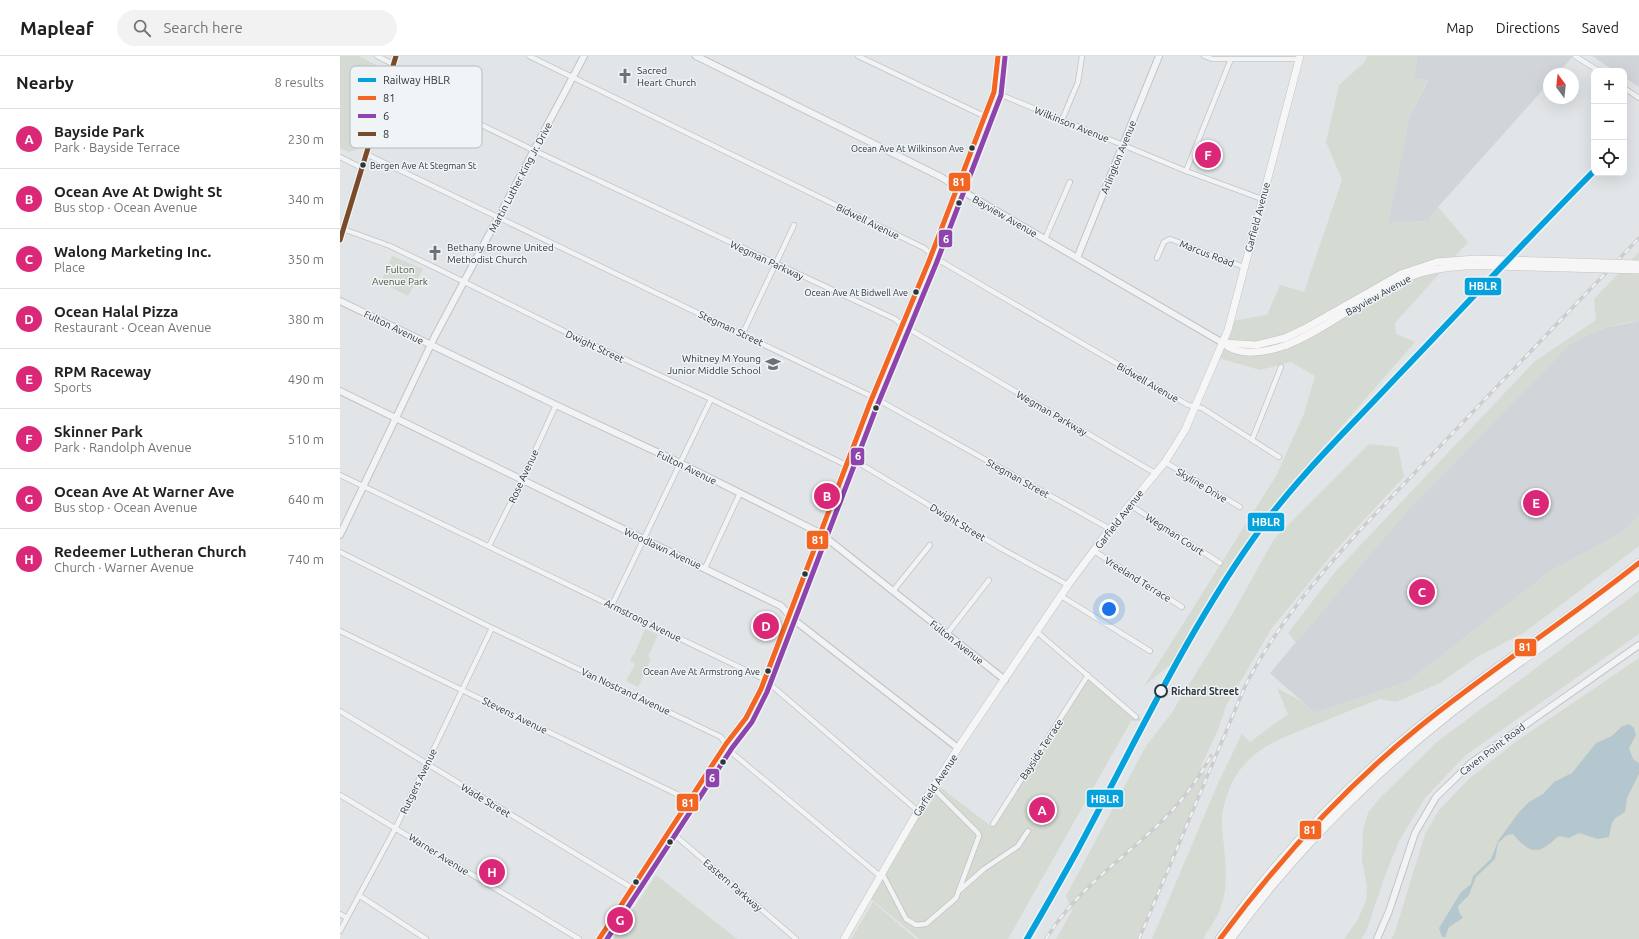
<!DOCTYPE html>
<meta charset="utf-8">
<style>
body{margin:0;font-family:Ubuntu,sans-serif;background:#f2f2f2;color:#202124}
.controls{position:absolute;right:12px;top:12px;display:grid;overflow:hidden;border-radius:8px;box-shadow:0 4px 16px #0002}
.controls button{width:36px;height:36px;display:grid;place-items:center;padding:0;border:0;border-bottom:1px solid #e0e0e0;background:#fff;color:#202124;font:20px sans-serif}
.compass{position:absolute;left:1203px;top:12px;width:36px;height:36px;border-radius:50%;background:#fff;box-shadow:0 4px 16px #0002;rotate:345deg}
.you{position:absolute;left:769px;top:553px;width:14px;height:14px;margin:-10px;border:3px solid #fff;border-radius:50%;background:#1a73e8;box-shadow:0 0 0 6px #1a73e833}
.badge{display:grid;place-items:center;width:26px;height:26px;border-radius:50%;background:#db2777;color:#fff;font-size:13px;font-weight:700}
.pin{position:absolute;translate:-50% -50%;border:2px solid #fff;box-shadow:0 1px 4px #0006}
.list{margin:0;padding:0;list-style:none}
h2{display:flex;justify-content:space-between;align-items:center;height:52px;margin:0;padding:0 16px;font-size:17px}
h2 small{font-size:13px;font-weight:400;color:#757577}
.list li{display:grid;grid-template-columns:26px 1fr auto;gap:12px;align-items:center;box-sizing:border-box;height:60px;padding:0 16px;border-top:1px solid #e0e0e0}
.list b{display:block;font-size:15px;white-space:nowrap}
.list p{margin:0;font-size:13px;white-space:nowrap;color:#757577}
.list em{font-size:13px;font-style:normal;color:#757577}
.icon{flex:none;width:22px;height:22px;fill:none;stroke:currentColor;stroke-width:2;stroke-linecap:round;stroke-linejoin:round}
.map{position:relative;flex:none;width:1299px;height:883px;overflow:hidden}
header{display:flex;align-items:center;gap:24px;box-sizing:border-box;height:56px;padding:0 20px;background:#fff;border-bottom:1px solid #e0e0e0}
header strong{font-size:19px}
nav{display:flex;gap:22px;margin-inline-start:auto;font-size:14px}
.search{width:280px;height:36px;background:#f2f2f2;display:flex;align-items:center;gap:10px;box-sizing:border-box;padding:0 14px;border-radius:22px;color:#757577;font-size:15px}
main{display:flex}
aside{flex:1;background:#fff}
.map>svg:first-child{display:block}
</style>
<header>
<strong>Mapleaf</strong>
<div class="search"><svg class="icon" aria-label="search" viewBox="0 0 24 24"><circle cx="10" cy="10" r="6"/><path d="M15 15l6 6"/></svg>Search here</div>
<nav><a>Map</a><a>Directions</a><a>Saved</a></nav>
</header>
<main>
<aside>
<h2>Nearby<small>8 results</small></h2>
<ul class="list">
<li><span class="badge">A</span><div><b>Bayside Park</b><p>Park · Bayside Terrace</p></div><em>230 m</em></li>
<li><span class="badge">B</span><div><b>Ocean Ave At Dwight St</b><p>Bus stop · Ocean Avenue</p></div><em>340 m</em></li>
<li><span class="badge">C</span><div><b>Walong Marketing Inc.</b><p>Place</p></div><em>350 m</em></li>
<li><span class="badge">D</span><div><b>Ocean Halal Pizza</b><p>Restaurant · Ocean Avenue</p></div><em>380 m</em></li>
<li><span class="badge">E</span><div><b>RPM Raceway</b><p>Sports</p></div><em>490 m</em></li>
<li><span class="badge">F</span><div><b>Skinner Park</b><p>Park · Randolph Avenue</p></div><em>510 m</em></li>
<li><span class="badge">G</span><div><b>Ocean Ave At Warner Ave</b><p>Bus stop · Ocean Avenue</p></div><em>640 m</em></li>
<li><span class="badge">H</span><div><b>Redeemer Lutheran Church</b><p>Church · Warner Avenue</p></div><em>740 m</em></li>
</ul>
</aside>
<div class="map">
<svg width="1299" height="883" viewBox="0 0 1299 883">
<rect width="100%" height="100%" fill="#e2e5e7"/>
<!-- built -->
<g fill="#d1d5da">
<polygon points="1077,0 1233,0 1217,18 1209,18 1209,27 1098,151 1088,165 1048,167 1069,61 1088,25 1074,22"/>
<polygon points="1252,0 1299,0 1299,31 1284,21 1284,15 1275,15"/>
<polygon points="1299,265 1299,460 1283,476 1209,516 1069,625 975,657 930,617 1066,456 1231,287 1249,278 1268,271"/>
</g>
<!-- green -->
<g fill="#d5dad3">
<polygon points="0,0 18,0 42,12 18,93 9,96 0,92"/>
<polygon points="1027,0 1077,0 1074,22 1088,24 1069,61 1048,167 1088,165 1098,151 1128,186 1055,267 1056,278 1075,286 967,410 835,605 804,630 936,420 964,358 975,320 951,306 920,314 878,302 892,265 927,259 940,229 964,236 1002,124 986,86 999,29 1025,6"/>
<polygon points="866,84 880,90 870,114 855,108"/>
<path d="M1299 196V265C1275 267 1253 275 1231 287L1066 456 956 587 948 577 996 515 1194 306 1256 264 1254 243Z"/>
<polygon points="52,200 83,213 68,240 41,226"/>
<polygon points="1029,388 1058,391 1064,421 995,495 932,572 886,650 878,674 861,710 866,719 798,883 716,883 732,855 726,840 806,690 831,658 893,557 934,483"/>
<path d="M1299 460V490L1185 576 1137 601 1100 627 1056 646 1040 643C1019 651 998 659 977 668 939 683 902 695 888 737 884 748 881 758 882 770 884 797 890 825 881 851 877 862 869 873 863 883H812L879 725 902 678 910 686 948 658 937 632 961 645 975 657 1069 625 1209 516 1283 476Z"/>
<polygon points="1299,535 1299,578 1126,699 1085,742 1059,785 1045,820 1026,876 1021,883 1004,883 1018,863 1026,845 1027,830 1022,805 1023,774 1028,757 1038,744 1097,686"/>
<polygon points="305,573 318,578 308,601 311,603 298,631 286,625 295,608 290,605 292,599 294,599"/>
<polygon points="1299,602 1299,883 1051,883 1054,879 1085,778 1099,754 1130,722 1178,684"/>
<polygon points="750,620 803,665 791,665 668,883 579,883 531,843 596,728 652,771"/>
<polygon points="316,819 397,883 273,883"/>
<polygon points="533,846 576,883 511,883"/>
</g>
<!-- water -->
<path fill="#b4c7ce" d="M1289 668 1294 672 1296 679 1289 692 1293 703 1299 707V718L1287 742 1285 756C1270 765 1273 764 1269 781L1258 783 1239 777 1229 782 1219 780C1215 782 1213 786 1209 788 1194 801 1184 791 1173 778L1167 779 1158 787 1155 803 1136 821 1129 839 1118 850 1119 856 1123 862 1109 871 1105 881H1102L1099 872 1121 836 1131 828 1133 820 1151 803 1158 785 1179 756 1189 746 1203 738 1214 726 1232 717 1256 687 1272 680 1282 670Z"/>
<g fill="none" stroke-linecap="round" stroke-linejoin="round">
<!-- minor casing -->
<g stroke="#c1c3c5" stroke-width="6">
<g id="minor">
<polyline points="37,0 53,8"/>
<polyline points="189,0 584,192 597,203 848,349 862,352 939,401"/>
<polyline points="518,0 644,60"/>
<polyline points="864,0 872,3 959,3"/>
<polyline points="1235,0 1259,15"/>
<polyline points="49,24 193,94 555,263 562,269 815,417"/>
<polyline points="1284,32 1299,42"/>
<polyline points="654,36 846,115 922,143"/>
<polyline points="722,64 738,26 742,0"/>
<polyline points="26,98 533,341 770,473"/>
<polyline points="0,101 22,112"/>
<polyline points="846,115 891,3"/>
<polyline points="3,173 50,190 102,215 234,280 371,343 506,409"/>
<polyline points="705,183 730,126"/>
<polyline points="817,202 824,186 830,183 904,211"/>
<polyline points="403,277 454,169"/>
<polyline points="912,384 941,311"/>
<polyline points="509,401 662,493 728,529"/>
<polyline points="825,406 900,451"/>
<polyline points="0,419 424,623 578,755"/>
<polyline points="790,449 880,507"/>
<polyline points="149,490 179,430 216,349"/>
<polyline points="754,495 842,551"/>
<polyline points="0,496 152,572 381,681 391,696 540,820"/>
<polyline points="365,512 400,437"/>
<polyline points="553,535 590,489"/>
<polyline points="721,540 810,595"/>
<polyline points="272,549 371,343"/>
<polyline points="0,575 349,744"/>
<polyline points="697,576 796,661"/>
<polyline points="607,578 649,524"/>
<polyline points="0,655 292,832"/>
<polyline points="0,739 239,883"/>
<polyline points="653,768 748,619"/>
<polyline points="330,775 456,883"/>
<polyline points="542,817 566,863 576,869 586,868 616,842 639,780 638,777 593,732"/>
<polyline points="620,834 644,813 678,790 688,775"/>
<polyline points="20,840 86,883"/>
<polyline points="0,858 7,862"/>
<polyline points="0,875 56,771 152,572"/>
</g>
</g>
<!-- tertiary casing -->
<g stroke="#c1c3c5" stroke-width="8">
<g id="tertiary">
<polyline points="356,0 601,121 624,136 883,287"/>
<polyline points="0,184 56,0"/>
<polyline points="737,202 819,0"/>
<polyline points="0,245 216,349 334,404 480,477 665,624"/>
<polyline points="0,335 441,550 453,563 618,692"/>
<polyline points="0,479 95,280 244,0"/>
<polyline points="259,883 386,688 406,662 421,633 530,347 589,205 654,36 658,0"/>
<polyline points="1037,883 1049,855 1075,777 1096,741 1131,707 1299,589"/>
</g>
</g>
<!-- secondary casing -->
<g stroke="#c1c3c5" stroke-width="8">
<g id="secondary">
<path d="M883 287C900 302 927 296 947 289"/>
<polyline points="883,287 916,289 945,282"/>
<polyline points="504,883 578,755 622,686 728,529 770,473 825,406 845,374 888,274 960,0"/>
</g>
</g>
<!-- motorway casing -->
<g stroke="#b5b8bb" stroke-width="10">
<g id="motorway">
<path d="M880 883C936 804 1003 733 1078 672 1150 614 1228 565 1299 507"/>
<path d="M890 883C952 797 1028 722 1111 656 1173 608 1239 566 1299 518"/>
</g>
</g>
<!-- minor -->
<use href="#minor" stroke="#f1f3f4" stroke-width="4.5"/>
<!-- tertiary -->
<use href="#tertiary" stroke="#f1f3f4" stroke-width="6"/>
<!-- secondary -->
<use href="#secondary" stroke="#f6f6f6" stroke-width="7"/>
<!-- motorway -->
<use href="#motorway" stroke="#f6f6f6" stroke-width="9"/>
<!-- rail casing -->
<g stroke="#cbcdce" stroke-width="3.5">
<g id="rail">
<path d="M706 883C735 835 780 805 819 768 840 748 857 725 871 700"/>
<path d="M799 883 906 628C936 571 977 521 1020 474L1299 182"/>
</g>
</g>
<!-- rail -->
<use href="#rail" stroke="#f0f4f6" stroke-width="2" stroke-dasharray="6" stroke-linecap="butt"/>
<!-- secondary-bridge casing -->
<g stroke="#c1c3c5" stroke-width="8" stroke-linecap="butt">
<g id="secondary-bridge">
<polyline points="945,282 964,273 1061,218 1097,206 1136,203 1299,208"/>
<path d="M947 289C991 271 1028 237 1072 220 1110 206 1150 210 1190 211 1226 212 1263 213 1299 214"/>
</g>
</g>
<!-- secondary-bridge -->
<use href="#secondary-bridge" stroke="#f6f6f6" stroke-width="7"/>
<!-- bus-1 casing -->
<g stroke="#f0f4f6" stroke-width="8">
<g id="bus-1">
<polyline points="259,883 386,688 406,662 421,633 530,347 589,205 654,36 658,0"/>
<path d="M880 883C938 805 1003 733 1078 672 1150 614 1227 564 1299 507"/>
</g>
</g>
<!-- bus-2 casing -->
<g stroke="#f0f4f6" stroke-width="8">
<polyline id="bus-2" points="267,883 392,692 412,666 427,636 537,350 596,208 661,39 665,1"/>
</g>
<!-- bus-3 casing -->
<g stroke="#f0f4f6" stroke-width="8">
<polyline id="bus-3" points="0,184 56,0"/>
</g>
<!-- bus-1 -->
<use href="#bus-1" stroke="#f26522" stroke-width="5"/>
<!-- bus-2 -->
<use href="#bus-2" stroke="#8e44ad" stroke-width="5"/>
<!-- bus-3 -->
<use href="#bus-3" stroke="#7a4b2a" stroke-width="5"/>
<!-- rail-1 casing -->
<g stroke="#f0f4f6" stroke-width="9">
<path id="rail-1" d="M687 883C704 854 721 824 737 795 796 686 848 572 921 472 959 420 1006 375 1050 328 1118 257 1185 185 1254 115"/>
</g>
<!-- rail-1 -->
<use href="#rail-1" stroke="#04a2dd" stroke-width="6"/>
</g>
<!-- icons -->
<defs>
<g id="church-bare" transform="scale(1.2)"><path d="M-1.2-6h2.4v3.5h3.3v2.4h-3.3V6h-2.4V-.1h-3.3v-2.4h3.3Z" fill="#6b7379" stroke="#f0f4f6" stroke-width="2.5" paint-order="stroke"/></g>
<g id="school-bare" transform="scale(1.2)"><path d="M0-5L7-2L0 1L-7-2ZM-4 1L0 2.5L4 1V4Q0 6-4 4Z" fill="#6b7379" stroke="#f0f4f6" stroke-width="2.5" paint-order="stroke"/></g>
</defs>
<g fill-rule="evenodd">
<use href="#church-bare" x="285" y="20"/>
<use href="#church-bare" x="95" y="197"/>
<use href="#school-bare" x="433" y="308"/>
</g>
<!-- markers -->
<g fill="#2b363e" stroke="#f0f4f6" stroke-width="1.5">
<circle cx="632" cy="92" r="3.5"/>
<circle cx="23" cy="109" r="3.5"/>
<circle cx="619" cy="147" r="3.5"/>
<circle cx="576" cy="236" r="3.5"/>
<circle cx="536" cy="352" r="3.5"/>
<circle cx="465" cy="518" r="3.5"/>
<circle cx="428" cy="615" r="3.5"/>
<circle cx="383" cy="706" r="3.5"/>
<circle cx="330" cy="786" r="3.5"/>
<circle cx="296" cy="826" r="3.5"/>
</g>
<circle fill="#f0f4f6" stroke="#2b363e" stroke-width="2" cx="821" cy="635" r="6"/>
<g text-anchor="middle" stroke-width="3" stroke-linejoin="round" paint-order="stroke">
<!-- bus labels -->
<g font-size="9" fill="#2b363e" stroke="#f0f4f6" text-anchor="end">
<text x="624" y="96">Ocean Ave At Wilkinson Ave</text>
<text x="30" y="113" text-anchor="start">Bergen Ave At Stegman St</text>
<text x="568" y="240">Ocean Ave At Bidwell Ave</text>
<text x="420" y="619">Ocean Ave At Armstrong Ave</text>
</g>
<!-- poi labels -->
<g font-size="10" fill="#2b363e" stroke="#f0f4f6" text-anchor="start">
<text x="297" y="18">Sacred<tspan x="297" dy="12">Heart Church</tspan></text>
<text x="107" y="195">Bethany Browne United<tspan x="107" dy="12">Methodist Church</tspan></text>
<text x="421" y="306" text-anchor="end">Whitney M Young<tspan x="421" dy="12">Junior Middle School</tspan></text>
</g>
<!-- street labels -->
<g font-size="10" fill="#2b363e" stroke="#f0f4f6">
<text transform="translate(732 68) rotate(22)" y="4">Wilkinson Avenue</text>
<text transform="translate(778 101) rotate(-68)" y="4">Arlington Avenue</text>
<text transform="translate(180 121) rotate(-62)" y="4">Martin Luther King Jr. Drive</text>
<text transform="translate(665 160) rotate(30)" y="4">Bayview Avenue</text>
<text transform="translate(917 161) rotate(-75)" y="4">Garfield Avenue</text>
<text transform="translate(528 165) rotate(26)" y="4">Bidwell Avenue</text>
<text transform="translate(867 197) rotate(21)" y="4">Marcus Road</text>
<text transform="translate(427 204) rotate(25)" y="4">Wegman Parkway</text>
<text transform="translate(1038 239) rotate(-29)" y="4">Bayview Avenue</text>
<text transform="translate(54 271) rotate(26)" y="4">Fulton Avenue</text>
<text transform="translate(391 272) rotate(25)" y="4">Stegman Street</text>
<text transform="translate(255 290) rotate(25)" y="4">Dwight Street</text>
<text transform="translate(808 326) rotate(30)" y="4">Bidwell Avenue</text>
<text transform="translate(712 357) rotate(30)" y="4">Wegman Parkway</text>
<text transform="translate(347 411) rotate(26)" y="4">Fulton Avenue</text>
<text transform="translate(183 420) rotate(-65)" y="4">Rose Avenue</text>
<text transform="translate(678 422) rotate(29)" y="4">Stegman Street</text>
<text transform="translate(862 429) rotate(31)" y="4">Skyline Drive</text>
<text transform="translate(779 463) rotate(-52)" y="4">Garfield Avenue</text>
<text transform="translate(618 466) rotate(31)" y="4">Dwight Street</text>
<text transform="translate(835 478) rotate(33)" y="4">Wegman Court</text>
<text transform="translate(323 492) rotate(25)" y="4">Woodlawn Avenue</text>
<text transform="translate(798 523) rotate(32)" y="4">Vreeland Terrace</text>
<text transform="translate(303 564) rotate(26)" y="4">Armstrong Avenue</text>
<text transform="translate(617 586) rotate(38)" y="4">Fulton Avenue</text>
<text transform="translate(286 635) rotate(25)" y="4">Van Nostrand Avenue</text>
<text transform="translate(175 659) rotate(26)" y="4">Stevens Avenue</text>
<text transform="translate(701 693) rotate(-57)" y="4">Bayside Terrace</text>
<text transform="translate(1152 693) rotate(-37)" y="4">Caven Point Road</text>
<text transform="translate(78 725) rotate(-64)" y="4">Rutgers Avenue</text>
<text transform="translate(595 729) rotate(-57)" y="4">Garfield Avenue</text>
<text transform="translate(146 744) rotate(31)" y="4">Wade Street</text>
<text transform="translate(99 798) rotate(32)" y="4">Warner Avenue</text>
<text transform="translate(393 829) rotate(41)" y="4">Eastern Parkway</text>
</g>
<!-- park labels -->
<g font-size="10" fill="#47583a" stroke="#f0f4f6">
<text x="60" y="217">Fulton<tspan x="60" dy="12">Avenue Park</tspan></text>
</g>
<!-- stop labels -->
<g font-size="10" font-weight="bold" fill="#2b363e" stroke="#f0f4f6" text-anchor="start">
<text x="831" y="639">Richard Street</text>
</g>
</g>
<!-- legend -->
<rect x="10" y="10" width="132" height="82" rx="6" fill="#f0f4f6" stroke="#b5bbbf" stroke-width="1"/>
<rect x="18" y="22" width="18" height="4" fill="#04a2dd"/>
<rect x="18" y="40" width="18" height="4" fill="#f26522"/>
<rect x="18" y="58" width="18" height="4" fill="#8e44ad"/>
<rect x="18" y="76" width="18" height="4" fill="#7a4b2a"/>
<g font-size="11" fill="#2b363e">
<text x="43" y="28">Railway HBLR</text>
<text x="43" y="46">81</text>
<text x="43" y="64">6</text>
<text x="43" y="82">8</text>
</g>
<g stroke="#f0f4f6" stroke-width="1.5">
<rect x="608" y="116" width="23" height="20" rx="4" fill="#f26522"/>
<rect x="598" y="173" width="15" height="19" rx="4" fill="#8e44ad"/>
<rect x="1124" y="221" width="38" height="19" rx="4" fill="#04a2dd"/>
<rect x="510" y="391" width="15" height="19" rx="4" fill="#8e44ad"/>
<rect x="907" y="456" width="38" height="20" rx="4" fill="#04a2dd"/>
<rect x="466" y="474" width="23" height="20" rx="4" fill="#f26522"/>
<rect x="1174" y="582" width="23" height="19" rx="4" fill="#f26522"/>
<rect x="365" y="712" width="15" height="20" rx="4" fill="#8e44ad"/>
<rect x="746" y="733" width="38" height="19" rx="4" fill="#04a2dd"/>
<rect x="336" y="737" width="23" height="19" rx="4" fill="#f26522"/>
<rect x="959" y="764" width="23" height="20" rx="4" fill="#f26522"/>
</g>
<g font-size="11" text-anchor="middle" font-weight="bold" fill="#fff">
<text x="619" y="130">81</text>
<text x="606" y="187">6</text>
<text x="1143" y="234">HBLR</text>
<text x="518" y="404">6</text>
<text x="926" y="470">HBLR</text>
<text x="478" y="488">81</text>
<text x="1185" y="595">81</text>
<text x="372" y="726">6</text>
<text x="765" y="747">HBLR</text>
<text x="348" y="751">81</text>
<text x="970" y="778">81</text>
</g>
</svg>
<div class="controls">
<button>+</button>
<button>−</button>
<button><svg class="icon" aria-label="locate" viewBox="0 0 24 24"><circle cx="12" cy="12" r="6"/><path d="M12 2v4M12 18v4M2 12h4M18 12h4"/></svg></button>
</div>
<svg class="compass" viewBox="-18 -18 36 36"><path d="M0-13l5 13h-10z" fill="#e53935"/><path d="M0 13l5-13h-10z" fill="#757577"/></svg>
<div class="you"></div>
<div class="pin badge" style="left:702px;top:754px">A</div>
<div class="pin badge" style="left:487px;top:440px">B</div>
<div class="pin badge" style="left:1082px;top:536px">C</div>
<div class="pin badge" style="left:426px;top:570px">D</div>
<div class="pin badge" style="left:1196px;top:447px">E</div>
<div class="pin badge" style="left:868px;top:99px">F</div>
<div class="pin badge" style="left:280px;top:864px">G</div>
<div class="pin badge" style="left:152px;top:816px">H</div>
</div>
</main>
